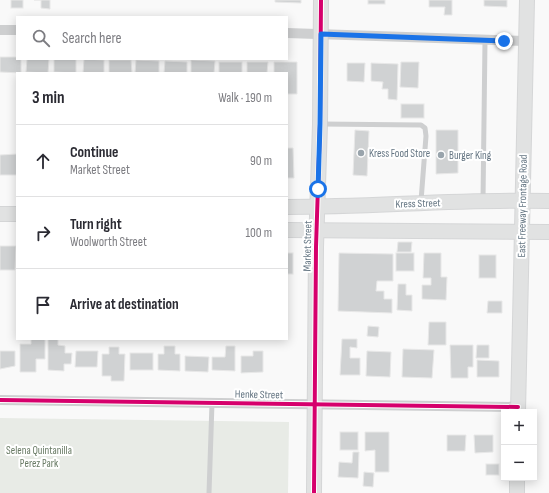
<!DOCTYPE html>
<meta charset="utf-8">
<style>
body{margin:0;font-family:"Sofia Sans Condensed",sans-serif;background:#f7f7f7;color:#2b2b33}
.controls{position:absolute;right:12px;bottom:12px;display:grid;overflow:hidden;border-radius:0px;box-shadow:0 2px 10px #0003}
.controls button{width:36px;height:36px;display:grid;place-items:center;padding:0;border:0;border-bottom:1px solid #e1e1e2;background:#fff;color:#2b2b33;font:20px sans-serif}
.stop{position:absolute;width:12px;height:12px;margin:-9px;border:3px solid #1a73e8;border-radius:50%;background:#fff}
.stop.end{background:#1a73e8;border-color:#fff;box-shadow:0 1px 4px #0008}
.list{margin:0;padding:0;list-style:none}
h2{display:flex;justify-content:space-between;align-items:center;height:52px;margin:0;padding:0 16px;font-size:17px}
h2 small{font-size:13px;font-weight:400;color:#7c7c81}
.list li{display:grid;grid-template-columns:26px 1fr auto;gap:12px;align-items:center;box-sizing:border-box;height:72px;padding:0 16px;border-top:1px solid #e1e1e2}
.list b{display:block;font-size:15px;white-space:nowrap}
.list p{margin:0;font-size:13px;white-space:nowrap;color:#7c7c81}
.list em{font-size:13px;font-style:normal;color:#7c7c81}
.icon{flex:none;width:22px;height:22px;fill:none;stroke:currentColor;stroke-width:2;stroke-linecap:round;stroke-linejoin:round}
.map{position:relative;flex:none;width:549px;height:493px;overflow:hidden}
.search{position:absolute;background:#fff;box-shadow:0 2px 10px #0003;left:16px;top:16px;width:272px;height:44px;display:flex;align-items:center;gap:10px;box-sizing:border-box;padding:0 14px;border-radius:0px;color:#7c7c81;font-size:15px}
.panel{position:absolute;background:#fff;box-shadow:0 2px 10px #0003;left:16px;top:72px;width:272px;height:268px;border-radius:0px}
.map>svg:first-child{display:block}
</style>
<div class="map">
<svg width="549" height="493" viewBox="0 0 549 493">
<rect width="100%" height="100%" fill="#f9f9f9"/>
<!-- green -->
<polygon fill="#e8ebe6" points="0,418 289,422 288,493 0,493"/>
<!-- building -->
<g fill="#d0d2d3" stroke="#e8e8e8">
<rect x="11" y="0" width="12" height="8"/>
<polygon points="34,0 50,0 50,9 41,8 41,0"/>
<polygon points="275,0 301,0 301,3 275,2"/>
<rect x="368" y="0" width="17" height="4"/>
<polygon points="429,0 452,0 452,15 444,15 445,7 429,7"/>
<polygon points="484,0 507,0 507,7 484,6"/>
<polygon points="0,57 17,57 17,59 21,59 21,73 0,72"/>
<polygon points="27,59 49,59 48,73 26,72"/>
<polygon points="54,59 76,59 76,73 54,72"/>
<polygon points="84,59 104,60 104,73 83,73"/>
<polygon points="109,60 131,60 132,73 109,73"/>
<polygon points="136,60 159,61 159,73 135,73"/>
<polygon points="191,60 215,61 214,73 191,73"/>
<polygon points="165,61 187,62 187,73 164,73"/>
<rect x="219" y="62" width="23" height="11"/>
<polygon points="247,62 268,62 267,73 247,73"/>
<polygon points="274,62 297,62 297,94 287,94 287,73 274,73"/>
<polygon points="401,62 419,62 418,88 400,87"/>
<polygon points="347,63 365,63 364,82 347,81"/>
<polygon points="371,63 398,64 397,100 388,99 388,89 382,89 383,82 371,81"/>
<rect x="401" y="104" width="23" height="14"/>
<polygon points="355,130 369,131 367,176 353,175"/>
<polygon points="436,130 458,130 458,173 436,174"/>
<polygon points="287,148 293,148 294,178 287,178"/>
<polygon points="17,154 17,175 0,175 0,155"/>
<polygon points="398,242 412,242 411,252 397,252"/>
<polygon points="0,246 16,246 15,270 0,270"/>
<rect x="287" y="253" width="6" height="21"/>
<polygon points="339,253 393,254 393,281 377,281 376,291 384,291 384,299 392,299 392,313 338,311"/>
<rect x="396" y="253" width="18" height="18"/>
<polygon points="424,253 441,253 441,277 447,277 446,300 422,299 422,285 431,285 431,278 423,278"/>
<rect x="479" y="255" width="17" height="23"/>
<polygon points="398,284 406,284 406,295 412,295 412,311 397,310"/>
<polygon points="488,301 502,301 502,313 487,313"/>
<polygon points="429,322 446,322 446,345 428,345"/>
<polygon points="368,326 379,327 378,337 367,336"/>
<polygon points="31,339 45,339 45,359 36,359 36,372 20,372 20,344 31,344"/>
<polygon points="48,339 58,339 58,345 65,346 65,353 72,353 71,364 64,364 64,371 48,370"/>
<polygon points="342,339 357,339 357,348 350,347 350,358 360,358 360,375 340,375"/>
<polygon points="450,345 473,345 473,367 468,367 468,378 451,378"/>
<polygon points="477,345 489,345 489,358 476,358"/>
<polygon points="164,346 175,346 175,354 180,354 180,371 158,370 158,354 164,354"/>
<polygon points="226,346 235,346 235,371 212,370 212,357 225,357"/>
<polygon points="109,347 119,347 119,354 125,354 124,381 111,381 111,376 102,376 102,354 109,354"/>
<polygon points="403,349 434,350 432,378 402,377"/>
<polygon points="0,351 15,351 15,366 0,369"/>
<polygon points="76,351 98,351 97,367 75,367"/>
<polygon points="253,351 263,351 263,372 241,373 241,356 253,356"/>
<polygon points="367,351 391,352 390,377 366,376"/>
<rect x="130" y="353" width="23" height="17"/>
<polygon points="185,356 209,357 208,372 185,371"/>
<polygon points="477,360 499,361 499,377 477,377"/>
<rect x="340" y="432" width="18" height="18"/>
<polygon points="365,432 389,432 389,472 375,472 375,450 365,451"/>
<polygon points="447,435 466,435 465,451 447,451"/>
<polygon points="474,435 493,435 493,452 475,453"/>
<polygon points="353,452 359,452 358,478 338,477 339,462 352,463"/>
<rect x="486" y="464" width="13" height="11"/>
<polygon points="364,472 374,473 373,487 363,486"/>
</g>
<g fill="none" stroke-linecap="round" stroke-linejoin="round">
<!-- secondary casing -->
<g stroke="#d5d6d7" stroke-width="16">
<g id="secondary">
<path d="M287 207C374 207 462 199 549 201"/>
<polyline points="0,214 17,214"/>
<polyline points="287,230 549,232"/>
<polyline points="518,412 527,0"/>
<polyline points="314,493 316,247 320,124 321,0"/>
<polyline points="517,493 517,478"/>
</g>
</g>
<!-- lane -->
<g stroke="#cecfd0" stroke-width="5">
<polyline points="321,124 421,125 425,128 426,136 421,201"/>
<polyline points="483,200 485,41"/>
<polyline points="209,493 212,403"/>
</g>
<!-- street -->
<g stroke="#cecfd0" stroke-width="10">
<polyline points="0,30 17,30"/>
<polyline points="287,33 525,41"/>
<polyline points="0,400 518,407"/>
</g>
<!-- secondary -->
<use href="#secondary" stroke="#e1e2e2" stroke-width="14"/>
<!-- cycleway casing -->
<g stroke="#fff" stroke-width="6">
<g id="cycleway">
<polyline points="0,400 518,407"/>
<polyline points="314,493 316,247 320,124 321,0"/>
</g>
</g>
<!-- cycleway -->
<use href="#cycleway" stroke="#d6006c" stroke-width="4"/>
</g>
<g fill="none" stroke-linecap="round" stroke-linejoin="round">
<!-- route -->
<polyline stroke="#1a73e8" stroke-width="5" points="318,189 320,124 321,34 504,41"/>
</g>
<!-- markers -->
<g fill="#99a4ac" stroke="#fff" stroke-width="1.5">
<circle cx="361" cy="153" r="4"/>
<circle cx="441" cy="155" r="4"/>
</g>
<g text-anchor="middle" stroke-width="4" stroke-linejoin="round" paint-order="stroke">
<!-- poi labels -->
<g font-size="11" fill="#657683" stroke="#fff" text-anchor="start">
<text x="369" y="157">Kress Food Store</text>
<text x="449" y="159">Burger King</text>
</g>
<!-- street labels -->
<g font-size="11" fill="#657683" stroke="#fff">
<text transform="translate(418 203) rotate(-2)" y="4">Kress Street</text>
<text transform="translate(522 206) rotate(-89)" y="4">East Freeway Frontage Road</text>
<text transform="translate(307 246) rotate(-89)" y="4">Market Street</text>
<text transform="translate(259 394) rotate(1)" y="4">Henke Street</text>
</g>
<!-- park labels -->
<g font-size="11" fill="#687a64" stroke="#fff">
<text x="39" y="454">Selena Quintanilla<tspan x="39" dy="13">Perez Park</tspan></text>
</g>
</g>
</svg>
<div class="controls">
<button>+</button>
<button>−</button>
</div>
<div class="stop" style="left:318px;top:189px"></div>
<div class="stop end" style="left:504px;top:41px"></div>
<div class="search"><svg class="icon" aria-label="search" viewBox="0 0 24 24"><circle cx="10" cy="10" r="6"/><path d="M15 15l6 6"/></svg>Search here</div>
<section class="panel">
<h2>3 min<small>Walk · 190 m</small></h2>
<ul class="list">
<li><svg class="icon" aria-label="ahead" viewBox="0 0 24 24"><path d="M12 20V5M6 11l6-6 6 6"/></svg><div><b>Continue</b><p>Market Street</p></div><em>90 m</em></li>
<li><svg class="icon" aria-label="right" viewBox="0 0 24 24"><path d="M7 20v-9h11M14 6l5 5-5 5"/></svg><div><b>Turn right</b><p>Woolworth Street</p></div><em>100 m</em></li>
<li><svg class="icon" aria-label="arrive" viewBox="0 0 24 24"><path d="M6 21V4h12l-3 4 3 4H6"/></svg><div><b>Arrive at destination</b></div></li>
</ul>
</section>
</div>
